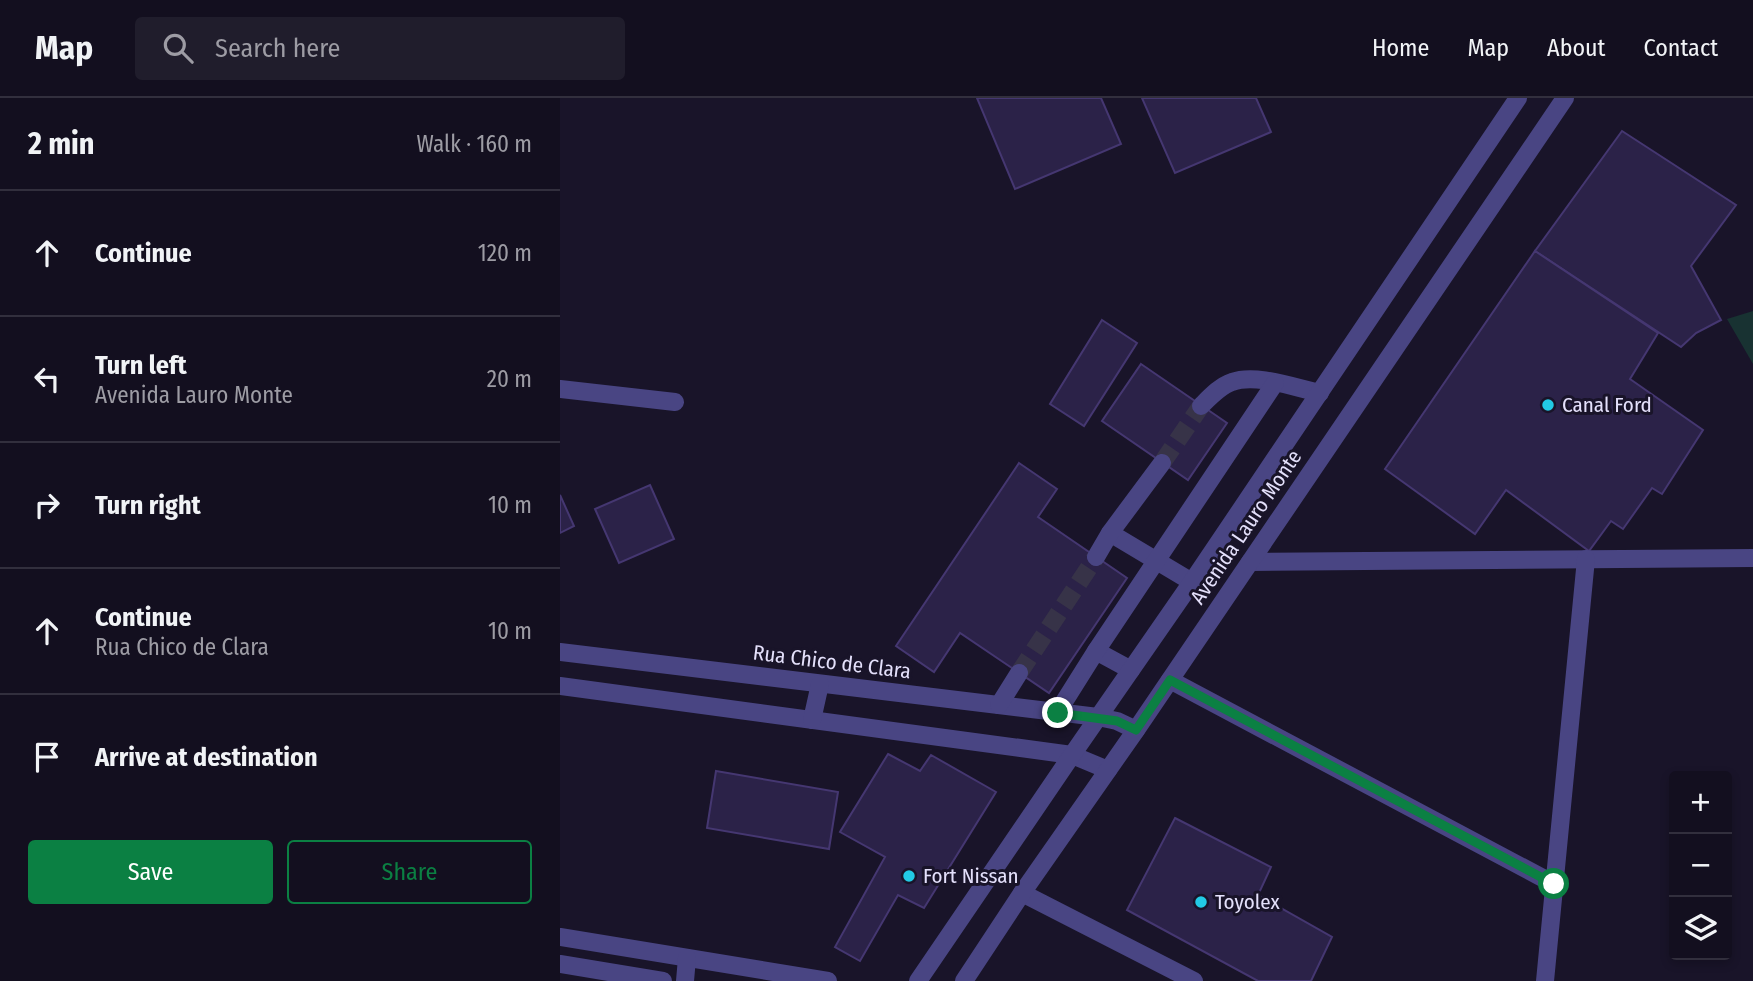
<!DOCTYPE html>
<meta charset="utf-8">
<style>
body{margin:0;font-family:"Fira Sans Condensed",sans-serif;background:#201d2c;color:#f1f3f6}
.controls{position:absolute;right:21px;bottom:21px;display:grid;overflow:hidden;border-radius:7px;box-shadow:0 4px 10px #0003}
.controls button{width:63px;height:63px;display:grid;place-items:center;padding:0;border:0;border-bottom:2px solid #322f3d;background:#130f1f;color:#f1f3f6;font:35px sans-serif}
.stop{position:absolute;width:21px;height:21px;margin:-16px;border:5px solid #0b8043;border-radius:50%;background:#fff}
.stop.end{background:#0b8043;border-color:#fff;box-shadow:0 2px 7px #0008}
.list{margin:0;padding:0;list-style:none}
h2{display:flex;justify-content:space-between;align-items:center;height:91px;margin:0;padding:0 28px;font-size:30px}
h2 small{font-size:23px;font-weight:400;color:#9d9ca4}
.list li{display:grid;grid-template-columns:46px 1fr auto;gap:21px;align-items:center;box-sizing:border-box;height:126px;padding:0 28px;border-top:2px solid #322f3d}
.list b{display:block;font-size:26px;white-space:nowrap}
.list p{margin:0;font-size:23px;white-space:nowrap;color:#9d9ca4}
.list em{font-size:23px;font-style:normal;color:#9d9ca4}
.actions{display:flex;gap:14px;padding:21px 28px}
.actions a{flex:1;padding:16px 0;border:2px solid #0b8043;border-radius:7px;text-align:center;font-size:24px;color:#0b8043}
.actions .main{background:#0b8043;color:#fff}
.icon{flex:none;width:38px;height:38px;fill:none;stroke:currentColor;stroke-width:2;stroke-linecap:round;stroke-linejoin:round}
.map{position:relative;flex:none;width:1193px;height:883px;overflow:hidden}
header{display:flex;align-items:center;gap:42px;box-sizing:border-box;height:98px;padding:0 35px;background:#130f1f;border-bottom:2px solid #322f3d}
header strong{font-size:33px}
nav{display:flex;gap:38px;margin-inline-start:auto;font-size:24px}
.search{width:490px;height:63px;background:#201d2c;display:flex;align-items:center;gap:18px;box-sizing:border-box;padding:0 24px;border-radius:7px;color:#9d9ca4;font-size:26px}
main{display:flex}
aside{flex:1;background:#130f1f}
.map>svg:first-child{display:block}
</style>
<header>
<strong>Map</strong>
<div class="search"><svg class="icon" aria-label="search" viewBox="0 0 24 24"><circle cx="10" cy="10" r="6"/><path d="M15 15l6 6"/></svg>Search here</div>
<nav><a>Home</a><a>Map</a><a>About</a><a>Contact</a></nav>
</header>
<main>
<aside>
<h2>2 min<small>Walk · 160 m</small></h2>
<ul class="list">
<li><svg class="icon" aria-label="ahead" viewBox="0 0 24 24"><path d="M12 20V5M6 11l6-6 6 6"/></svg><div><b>Continue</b></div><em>120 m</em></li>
<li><svg class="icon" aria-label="left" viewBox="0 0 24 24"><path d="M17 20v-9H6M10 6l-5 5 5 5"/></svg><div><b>Turn left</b><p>Avenida Lauro Monte</p></div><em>20 m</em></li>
<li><svg class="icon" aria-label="right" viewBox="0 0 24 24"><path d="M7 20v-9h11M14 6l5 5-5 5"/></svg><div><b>Turn right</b></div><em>10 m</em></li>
<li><svg class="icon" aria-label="ahead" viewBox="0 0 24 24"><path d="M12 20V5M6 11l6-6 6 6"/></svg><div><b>Continue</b><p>Rua Chico de Clara</p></div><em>10 m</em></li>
<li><svg class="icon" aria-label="arrive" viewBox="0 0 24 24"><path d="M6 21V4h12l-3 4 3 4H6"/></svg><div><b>Arrive at destination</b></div></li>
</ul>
<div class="actions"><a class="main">Save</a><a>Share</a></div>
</aside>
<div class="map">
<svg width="1193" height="883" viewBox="0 0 1193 883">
<rect width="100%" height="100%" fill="#191429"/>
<!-- green -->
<polygon fill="#183232" points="1193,213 1193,266 1167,221"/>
<!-- building -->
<g fill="#2b2248" stroke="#453771" stroke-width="2">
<polygon points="417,0 541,0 561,46 455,91"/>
<polygon points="582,0 696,0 711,34 615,75"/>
<polygon points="1062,33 1176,107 1131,168 1161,222 1136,235 1121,249 975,153"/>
<polygon points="975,153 1098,235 1070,281 1143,332 1102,396 1092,390 1063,431 1051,423 1029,453 946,392 915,436 825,371"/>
<polygon points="542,222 577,245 524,328 490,306"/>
<polygon points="581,266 667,325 628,382 542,323"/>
<polygon points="459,365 497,391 478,419 567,480 489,595 400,535 374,574 336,548"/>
<polygon points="90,387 114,441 59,465 35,411"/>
<polygon points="0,397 14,428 0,435"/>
<polygon points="328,656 360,673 371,657 436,694 364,810 338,797 300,863 275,849 325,759 280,734"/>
<polygon points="156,673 278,694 269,751 147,730"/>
<polygon points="615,720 711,769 698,797 772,839 751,883 698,883 567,812"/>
</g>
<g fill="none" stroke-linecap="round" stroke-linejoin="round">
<!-- minor-tunnel -->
<g stroke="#373348" stroke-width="18" stroke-dasharray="18 9" stroke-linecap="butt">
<polyline points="602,365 641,308"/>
<polyline points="459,575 536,459"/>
</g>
<!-- minor -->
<g stroke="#494583" stroke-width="18">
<polyline points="0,291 115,304"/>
<path d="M641 308C650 299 660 288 672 284 696 275 736 290 760 295"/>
<polyline points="550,435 632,484"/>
<polyline points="536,459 550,435 602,365"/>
<polyline points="690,464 1193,460"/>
<polyline points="536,553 571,572"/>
<polyline points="0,554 538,619 557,623 576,632"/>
<polyline points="610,582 994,786"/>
<polyline points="0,588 512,657 548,672"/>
<polyline points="439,607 459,575"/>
<polyline points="497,615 536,553 715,285"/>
<polyline points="252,622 260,586"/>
<polyline points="462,795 634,883"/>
<polyline points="0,839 268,883"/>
<polyline points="0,866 103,883"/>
<polyline points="125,883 127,860"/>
<polyline points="358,883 512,657 632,484 958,0"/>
<polyline points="404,883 462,795 576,632 1005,0"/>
<polyline points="985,883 1026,461"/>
</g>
</g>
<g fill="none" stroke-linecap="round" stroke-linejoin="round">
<!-- route -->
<polyline stroke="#0b8043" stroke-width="9" points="498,615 557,623 576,632 610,582 994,786"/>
</g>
<!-- markers -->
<g fill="#22cae5" stroke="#191429" stroke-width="2.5">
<circle cx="988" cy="307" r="7"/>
<circle cx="349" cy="778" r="7"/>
<circle cx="641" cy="804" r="7"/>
</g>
<g text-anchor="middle" stroke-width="6" stroke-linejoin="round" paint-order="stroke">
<!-- poi labels -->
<g font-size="21" fill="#e4e0fb" stroke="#191429" text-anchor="start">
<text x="1002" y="314">Canal Ford</text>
<text x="363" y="785">Fort Nissan</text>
<text x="655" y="811">Toyolex</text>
</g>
<!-- street labels -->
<g font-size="21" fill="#e4e0fb" stroke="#191429">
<text transform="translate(686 429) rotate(-56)" y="7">Avenida Lauro Monte</text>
<text transform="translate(272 564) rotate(7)" y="7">Rua Chico de Clara</text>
</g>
</g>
</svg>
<div class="controls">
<button>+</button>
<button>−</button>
<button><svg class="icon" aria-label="layers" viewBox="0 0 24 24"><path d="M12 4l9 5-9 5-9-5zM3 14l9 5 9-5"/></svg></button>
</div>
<div class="stop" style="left:994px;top:786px"></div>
<div class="stop end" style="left:498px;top:615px"></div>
</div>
</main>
